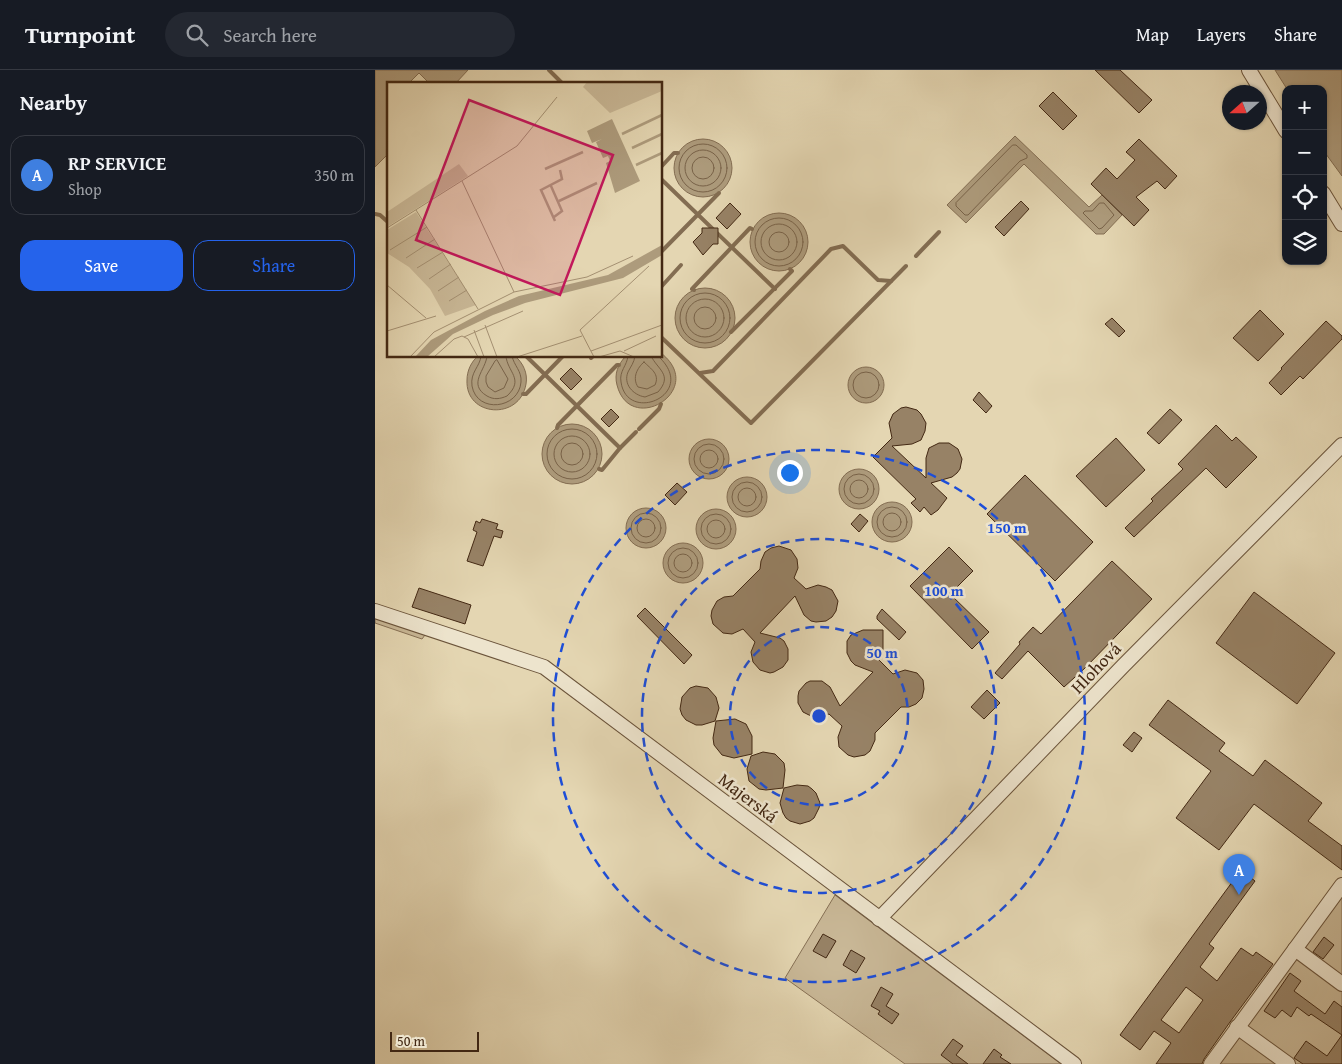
<!DOCTYPE html>
<meta charset="utf-8">
<style>
body{margin:0;font-family:"Gentium Book Plus",serif;background:#242831;color:#f1f3f6}
.controls{position:absolute;right:15px;top:15px;display:grid;overflow:hidden;border-radius:10px;box-shadow:0 1px 4px #0004}
.controls button{width:45px;height:45px;display:grid;place-items:center;padding:0;border:0;border-bottom:1px solid #363941;background:#171b24;color:#f1f3f6;font:25px sans-serif}
.compass{position:absolute;left:847px;top:15px;width:45px;height:45px;border-radius:50%;background:#171b24;box-shadow:0 1px 4px #0004;rotate:249deg}
.scale{position:absolute;left:15px;bottom:12px;width:89px;box-sizing:border-box;padding-left:5px;border:2px solid #432813;border-top:0;font-size:14px;line-height:18px;white-space:nowrap;color:#432813;-webkit-text-stroke:4px #ede4cd;paint-order:stroke}
.you{position:absolute;left:414px;top:402px;width:18px;height:18px;margin:-12px;border:4px solid #fff;border-radius:50%;background:#1a73e8;box-shadow:0 0 0 8px #1a73e833}
.badge{display:grid;place-items:center;width:32px;height:32px;border-radius:50%;background:#2563eb;color:#fff;font-size:16px;font-weight:700}
.pin{position:absolute;translate:-50% -41px;filter:drop-shadow(0 1px 2px #0008)}
.pin::after{content:'';position:absolute;top:26px;width:18px;height:15px;background:inherit;clip-path:polygon(0 0,100% 0,50% 100%)}
.list{margin:0;padding:0;list-style:none}
h2{display:flex;justify-content:space-between;align-items:center;height:65px;margin:0;padding:0 20px;font-size:21px}
h2 small{font-size:16px;font-weight:400;color:#9ea1a6}
.list li{display:grid;grid-template-columns:32px 1fr auto;gap:15px;align-items:center;box-sizing:border-box;height:80px;margin:0 10px 10px;padding:0 10px;border:1px solid #363941;border-radius:15px}
.list b{display:block;font-size:19px;white-space:nowrap}
.list p{margin:0;font-size:16px;white-space:nowrap;color:#9ea1a6}
.list em{font-size:16px;font-style:normal;color:#9ea1a6}
.actions{display:flex;gap:10px;padding:15px 20px}
.actions a{flex:1;padding:11px 0;border:1px solid #2563eb;border-radius:15px;text-align:center;font-size:18px;color:#2563eb}
.actions .main{background:#2563eb;color:#fff}
.icon{flex:none;width:28px;height:28px;fill:none;stroke:currentColor;stroke-width:2;stroke-linecap:round;stroke-linejoin:round}
.map{position:relative;flex:none;width:967px;height:994px;overflow:hidden}
header{display:flex;align-items:center;gap:30px;box-sizing:border-box;height:70px;padding:0 25px;background:#171b24;border-bottom:1px solid #363941}
header strong{font-size:24px}
nav{display:flex;gap:28px;margin-inline-start:auto;font-size:18px}
.search{width:350px;height:45px;background:#242831;display:flex;align-items:center;gap:12px;box-sizing:border-box;padding:0 18px;border-radius:28px;color:#9ea1a6;font-size:19px}
main{display:flex}
aside{flex:1;background:#171b24}
.map>svg:first-child{display:block}
</style>
<header>
<strong>Turnpoint</strong>
<div class="search"><svg class="icon" aria-label="search" viewBox="0 0 24 24"><circle cx="10" cy="10" r="6"/><path d="M15 15l6 6"/></svg>Search here</div>
<nav><a>Map</a><a>Layers</a><a>Share</a></nav>
</header>
<main>
<aside>
<h2>Nearby<small></small></h2>
<ul class="list">
<li><span class="badge" style="background:#3f7fe0">A</span><div><b>RP SERVICE</b><p>Shop</p></div><em>350 m</em></li>
</ul>
<div class="actions"><a class="main">Save</a><a>Share</a></div>
</aside>
<div class="map">
<svg width="967" height="994" viewBox="0 0 967 994">
<rect width="100%" height="100%" fill="#e4d6b2"/>
<filter id="stains"><feTurbulence type="fractalNoise" baseFrequency=".004" numOctaves="4"/><feColorMatrix values="0 0 0 0 .2 0 0 0 0 .09 0 0 0 0 .02 0 0 0 .5 -.17"/></filter>
<radialGradient id="worn" r=".72"><stop offset=".6" stop-color="#630" stop-opacity="0"/><stop offset="1" stop-color="#630" stop-opacity=".3"/></radialGradient>
<!-- green -->
<g fill="#c9b897" stroke="#867055">
<polygon points="0,548 50,565 47,569 0,553"/>
<polygon points="967,824 967,994 841,994"/>
<polygon points="460,825 686,994 530,994 410,908"/>
</g>
<!-- water -->
<g fill="#ad9b7c" stroke="#836d52">
<polygon points="0,0 93,0 80,14 55,14 44,3 33,14 14,14 14,83 0,97"/>
<polygon points="900,0 967,0 967,106 948,80 948,19 912,19"/>
<polygon points="640,66 714,137 727,125 747,145 729,164 721,164 649,94 591,153 572,135"/>
<circle cx="328" cy="98" r="29"/>
<circle cx="404" cy="172" r="29"/>
<circle cx="330" cy="248" r="30"/>
<path d="M286 283C333 320 255 367 242 315 239 304 243 294 251 286H286Z"/>
<path d="M103 286H140C148 293 153 303 151 314 145 351 90 347 92 310 92 301 96 292 103 286Z"/>
<circle cx="491" cy="315" r="18"/>
<circle cx="197" cy="384" r="30"/>
<circle cx="334" cy="389" r="20"/>
<circle cx="484" cy="419" r="20"/>
<circle cx="372" cy="427" r="20"/>
<circle cx="517" cy="452" r="20"/>
<circle cx="271" cy="458" r="20"/>
<circle cx="341" cy="459" r="20"/>
<circle cx="308" cy="493" r="20"/>
</g>
<g fill="none" stroke-linecap="round" stroke-linejoin="round">
<!-- shore -->
<g stroke="#786248" stroke-width="1">
<circle cx="328" cy="98" r="24"/>
<polygon points="638,75 641,75 652,85 652,88 645,91 593,145 590,145 581,136 581,133"/>
<circle cx="328" cy="98" r="18"/>
<circle cx="328" cy="98" r="11"/>
<polygon points="725,133 729,133 739,145 727,158 724,159 708,143 710,141 717,141"/>
<circle cx="404" cy="172" r="24"/>
<circle cx="404" cy="172" r="18"/>
<circle cx="404" cy="172" r="10"/>
<circle cx="330" cy="248" r="25"/>
<circle cx="330" cy="248" r="19"/>
<circle cx="330" cy="248" r="11"/>
<path d="M106 286C105 297 95 302 97 316 102 344 144 339 146 312 147 301 139 296 137 286"/>
<path d="M112 286C111 300 92 314 112 326 119 330 125 329 132 326 150 309 132 302 131 286"/>
<path d="M253 286C252 296 244 301 246 312 252 355 325 324 283 286"/>
<path d="M260 286C259 293 256 296 253 302 248 314 258 325 270 327L283 322C298 305 283 300 276 286"/>
<polygon points="122,290 133,309 129,318 120,322 113,317 111,312 111,306 120,291"/>
<path d="M269 292C276 299 285 304 280 315L272 319 263 317C257 308 262 298 269 292Z"/>
<circle cx="491" cy="315" r="13"/>
<circle cx="197" cy="384" r="25"/>
<circle cx="197" cy="384" r="18"/>
<circle cx="197" cy="384" r="11"/>
<circle cx="334" cy="389" r="15"/>
<circle cx="334" cy="389" r="9"/>
<circle cx="484" cy="419" r="15"/>
<circle cx="484" cy="419" r="9"/>
<circle cx="372" cy="427" r="15"/>
<circle cx="372" cy="427" r="9"/>
<circle cx="517" cy="452" r="15"/>
<circle cx="271" cy="458" r="15"/>
<circle cx="517" cy="452" r="9"/>
<circle cx="341" cy="459" r="15"/>
<circle cx="271" cy="458" r="9"/>
<circle cx="341" cy="459" r="9"/>
<circle cx="308" cy="493" r="15"/>
<circle cx="308" cy="493" r="9"/>
</g>
<!-- stream -->
<g stroke="#836d52" stroke-width="4">
<polyline points="174,0 188,14"/>
<polyline points="286,97 299,83 303,83"/>
<polyline points="286,109 400,219"/>
<polyline points="0,144 5,145 14,153"/>
<polyline points="286,182 344,123"/>
<polyline points="541,186 564,162"/>
<polyline points="286,217 306,195"/>
<polyline points="319,220 317,219 375,158 377,159"/>
<polyline points="356,262 417,201 415,199"/>
<polyline points="286,267 376,353 531,196"/>
<polyline points="151,286 245,378"/>
<polyline points="216,288 218,286"/>
<polyline points="325,303 338,301 456,179 468,176 503,210 516,211"/>
<polyline points="148,324 151,324 188,286"/>
<polyline points="182,358 183,355 242,295 244,295"/>
<polyline points="264,359 284,339 286,334"/>
<polyline points="224,399 227,400 245,378 261,362"/>
</g>
</g>
<!-- building -->
<g fill="#978266" stroke="#432813" fill-rule="evenodd">
<polygon points="720,0 745,0 777,30 764,43"/>
<polygon points="678,22 702,46 688,60 664,36"/>
<polygon points="764,69 802,106 790,119 782,111 761,127 774,140 759,156 716,114 731,98 742,109 760,90 751,82"/>
<polygon points="646,131 654,139 629,166 620,157"/>
<polygon points="355,133 366,144 352,159 341,148"/>
<polygon points="327,158 343,158 343,174 338,174 328,185 318,172 327,163"/>
<polygon points="885,240 909,264 883,291 858,268"/>
<polygon points="737,248 750,261 744,267 730,254"/>
<polygon points="951,251 967,266 967,269 928,309 925,306 906,325 894,313 907,299 906,298"/>
<polygon points="196,298 207,309 196,320 185,309"/>
<polygon points="604,322 617,336 611,343 598,330"/>
<polygon points="531,337 542,340 546,344 551,353 550,361 546,370 537,374 517,376 551,408 551,388 554,378 564,373 574,373 583,379 587,389 585,399 582,403 577,407 556,413 572,428 563,440 556,445 549,437 545,442 536,433 541,429 498,387 517,368 514,353 518,344 526,338"/>
<polygon points="236,339 244,347 234,357 226,349"/>
<polygon points="795,339 807,350 784,374 772,363"/>
<polygon points="841,355 857,371 861,367 882,387 851,418 831,398 759,467 750,458 778,431 776,429 808,399 803,394"/>
<polygon points="741,368 770,400 731,437 701,406"/>
<polygon points="650,405 718,472 680,511 612,444"/>
<polygon points="302,413 312,422 300,435 290,425"/>
<polygon points="485,444 493,451 484,462 476,454"/>
<polygon points="107,449 123,454 121,459 128,461 126,468 119,466 108,496 92,491 102,462 98,460 101,451 105,453"/>
<polygon points="404,476 416,480 422,489 423,498 419,508 431,519 443,515 451,517 457,520 463,531 461,541 457,547 451,551 441,552 436,551 429,545 420,526 385,563 405,568 409,571 413,579 413,590 408,597 399,602 395,603 385,600 378,592 376,582 380,572 368,559 357,564 348,563 338,554 336,546 337,540 342,531 349,527 358,526 385,499 386,491 390,482 396,478"/>
<polygon points="574,477 598,501 575,524 614,562 597,579 535,516"/>
<polygon points="737,491 777,529 710,598 689,617 653,581 627,609 620,603 645,574 644,572 658,557 666,564"/>
<polygon points="44,518 96,535 90,554 37,537"/>
<polygon points="879,522 960,583 922,634 841,573"/>
<polygon points="270,538 317,585 309,594 262,546"/>
<polygon points="507,539 531,562 524,570 502,549 502,546"/>
<polygon points="488,560 508,560 508,582 504,590 518,604 530,600 542,603 548,610 549,619 547,628 541,634 534,637 526,637 500,663 500,670 495,681 490,685 479,687 473,685 464,677 463,667 467,656 454,644 440,648 428,642 423,633 423,626 424,621 431,613 435,611 447,611 455,617 465,636 498,602 480,595 476,591 472,583 472,571 476,565"/>
<polygon points="321,616 333,618 341,627 344,638 340,651 327,655 321,655 311,650 307,645 305,639 307,627 315,618"/>
<polygon points="612,620 625,633 609,649 596,637"/>
<polygon points="793,630 850,673 844,681 878,706 890,690 947,733 933,751 967,776 967,800 879,734 844,780 801,748 836,701 774,655"/>
<polygon points="360,649 371,654 377,666 377,684 359,688 347,685 339,675 338,668 341,651"/>
<polygon points="759,662 767,668 757,682 748,675"/>
<polygon points="388,682 400,684 409,693 410,700 408,718 391,720 384,719 374,711 372,699 376,686"/>
<polygon points="422,715 433,716 437,719 441,723 445,733 444,738 439,748 435,751 425,754 415,751 411,748 408,743 405,733 409,718"/>
<path d="M866 800 880 811 834 874 839 878 825 897 842 911 866 878 878 886 881 882 898 894 855 952 829 989 827 994H781L796 973 779 961 765 980 745 965ZM811 917 828 930 804 963 786 950Z"/>
<polygon points="448,864 461,871 451,888 438,881"/>
<polygon points="949,867 959,875 948,889 938,882"/>
<polygon points="476,880 490,888 481,903 468,895"/>
<polygon points="915,903 926,911 919,921 950,944 959,931 967,937 967,965 936,944 934,946 922,937 916,947 907,940 900,948 889,941"/>
<polygon points="506,917 518,924 511,936 524,944 517,954 503,944 505,941 496,936"/>
<polygon points="967,965 967,994 928,994 919,988 931,971 952,986"/>
<polygon points="578,969 588,976 581,985 593,994 578,994 566,985"/>
<polygon points="619,979 627,985 625,987 636,994 608,994"/>
</g>
<g fill="none" stroke-linecap="round" stroke-linejoin="round">
<!-- minor casing -->
<g stroke="#6b543b" stroke-width="16">
<g id="minor">
<polyline points="874,0 911,61"/>
<polyline points="948,123 967,154"/>
<polyline points="0,541 169,597 699,994"/>
<polyline points="504,849 748,596 967,375"/>
<polyline points="920,879 967,914"/>
<polyline points="862,957 913,994"/>
<polyline points="836,994 967,815"/>
</g>
</g>
<!-- minor -->
<use href="#minor" stroke="#ede4cd" stroke-width="14"/>
</g>
<!-- distance rings -->
<g fill="none" stroke="#1d4ed8" stroke-width="2.5" stroke-dasharray="9 6">
<circle cx="444" cy="646" r="89"/>
<circle cx="444" cy="646" r="177"/>
<circle cx="444" cy="646" r="266"/>
</g>
<g text-anchor="middle" stroke-width="5" stroke-linejoin="round" paint-order="stroke">
<!-- street labels -->
<g font-size="18" fill="#432813" stroke="#ede4cd">
<text transform="translate(721 598) rotate(-46)" y="6">Hlohová</text>
<text transform="translate(373 728) rotate(37)" y="6">Majerská</text>
</g>
</g>
<!-- overview -->
<g transform="translate(12 12)">
<rect width="275" height="275" fill="#e4d6b2"/>
<path d="M200 0H275V9L223 31 196 5ZM72 82 81 94 0 145V130ZM29 130 89 223 58 234 43 207 22 185 0 171V148Z" fill="#c9b897"/>
<path d="M225 37 253 99 228 111 219 81 223 79 221 74 216 76 209 60 215 57 205 61 200 49ZM275 163V173L236 196 138 221 106 233 66 252 40 275H28L44 258 98 229 132 214 221 193Z" fill="#ad9b7c"/>
<path fill="none" stroke="#ad9b7c" stroke-width="2.5" d="M235 52 275 33M245 66 275 52M249 83 275 71M158 87 196 70M164 104 175 129 167 135M172 119 210 101M168 139 154 108 175 97 173 88"/>
<path fill="none" stroke="#a49072" stroke-width="1" d="M75 99 127 210M29 128 91 227M0 146 130 64 170 15M3 168 40 145M19 176 48 157M30 186 56 170M42 197 64 182M0 203 39 236M51 209 72 195M62 219 80 208M98 243 110 275M87 248 97 275M0 249 49 234M77 255 136 229M204 269 275 243M237 269 269 254M23 275 47 250 127 210 200 195 246 174M47 275 67 257 75 254 81 257 91 275M130 275 195 254M207 275 193 248 262 184M212 275 233 269 247 275"/>
<path fill="#c2185b" fill-opacity="0.15" stroke="#c2185b" stroke-width="2.5" d="M82 18 226 73 173 213 29 158Z"/>
<rect width="275" height="275" fill="none" stroke="#432813" stroke-width="2.5"/>
</g>
<circle cx="444" cy="646" r="8" fill="#1d4ed8" stroke="#ede4cd" stroke-width="2.5"/>
<g font-size="15" text-anchor="middle" font-weight="bold" fill="#1d4ed8" stroke="#ede4cd" stroke-width="5" stroke-linejoin="round" paint-order="stroke">
<text x="632" y="463">150 m</text>
<text x="569" y="526">100 m</text>
<text x="507" y="588">50 m</text>
</g>
<rect width="100%" height="100%" filter="url(#stains)"/>
<rect width="100%" height="100%" fill="url(#worn)"/>
</svg>
<div class="controls">
<button>+</button>
<button>−</button>
<button><svg class="icon" aria-label="locate" viewBox="0 0 24 24"><circle cx="12" cy="12" r="6"/><path d="M12 2v4M12 18v4M2 12h4M18 12h4"/></svg></button>
<button><svg class="icon" aria-label="layers" viewBox="0 0 24 24"><path d="M12 4l9 5-9 5-9-5zM3 14l9 5 9-5"/></svg></button>
</div>
<svg class="compass" viewBox="-18 -18 36 36"><path d="M0-13l5 13h-10z" fill="#e53935"/><path d="M0 13l5-13h-10z" fill="#9ea1a6"/></svg>
<div class="scale">50 m</div>
<div class="you"></div>
<div class="pin badge" style="left:864px;top:825px;background:#3f7fe0">A</div>
</div>
</main>
